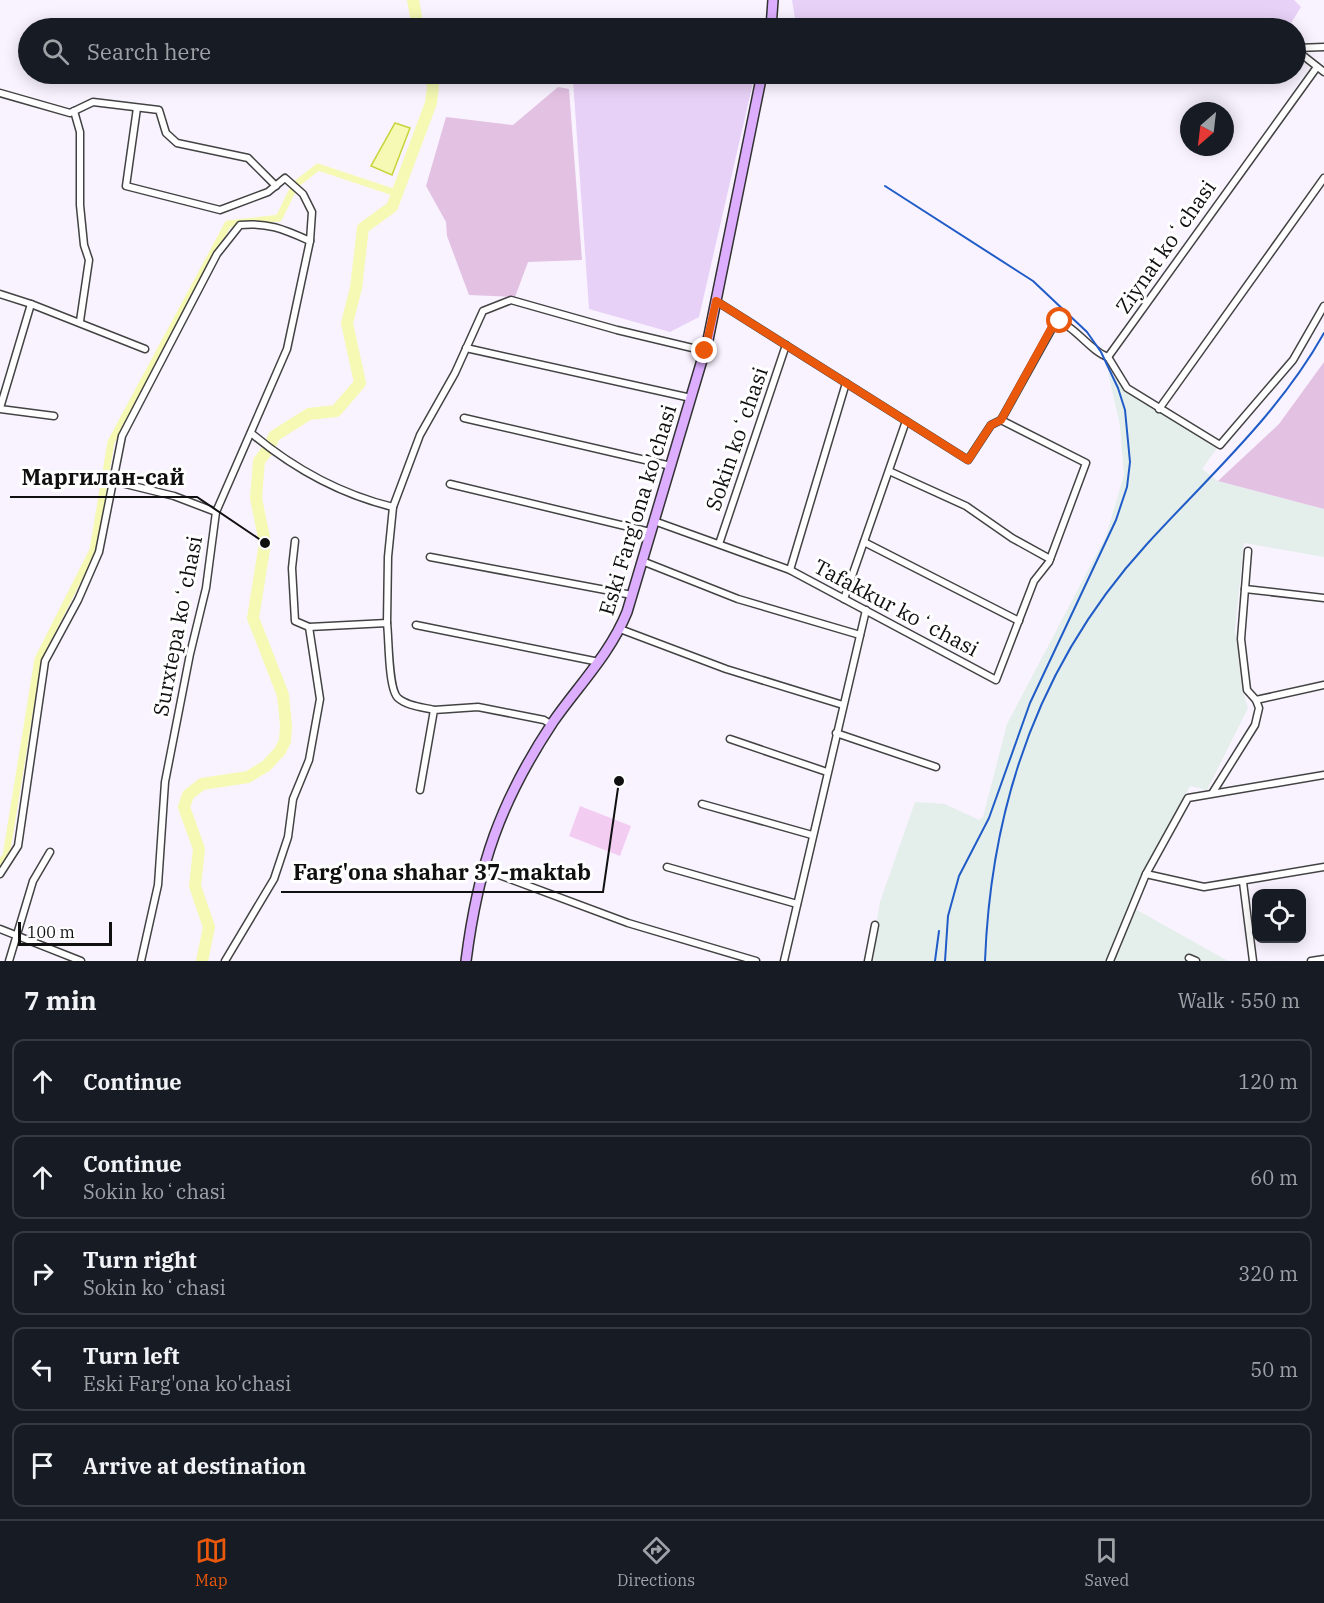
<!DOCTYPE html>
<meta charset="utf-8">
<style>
body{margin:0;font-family:"IBM Plex Serif",serif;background:#20242c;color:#f1f3f6}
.controls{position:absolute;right:18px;bottom:18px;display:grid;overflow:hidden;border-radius:12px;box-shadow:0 3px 15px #0003}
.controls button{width:54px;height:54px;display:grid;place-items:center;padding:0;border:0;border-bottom:2px solid #363941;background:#171b24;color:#f1f3f6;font:30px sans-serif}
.compass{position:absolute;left:1180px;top:102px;width:54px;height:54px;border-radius:50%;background:#171b24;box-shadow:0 3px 15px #0003;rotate:208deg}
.scale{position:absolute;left:18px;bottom:15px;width:94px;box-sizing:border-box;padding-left:6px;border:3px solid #101010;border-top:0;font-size:16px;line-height:21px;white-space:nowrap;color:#101010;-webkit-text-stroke:4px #fff;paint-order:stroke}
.stop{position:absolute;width:18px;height:18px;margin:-14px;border:4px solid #ea580c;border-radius:50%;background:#fff}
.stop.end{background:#ea580c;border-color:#fff;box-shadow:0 2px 6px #0008}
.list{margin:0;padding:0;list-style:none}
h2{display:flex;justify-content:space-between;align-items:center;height:78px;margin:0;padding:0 24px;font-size:26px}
h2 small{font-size:20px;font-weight:400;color:#9ea1a6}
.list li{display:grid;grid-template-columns:39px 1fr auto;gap:18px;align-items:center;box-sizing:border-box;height:84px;margin:0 12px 12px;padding:0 12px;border:2px solid #363941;border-radius:12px}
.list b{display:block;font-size:22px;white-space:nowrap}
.list p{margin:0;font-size:20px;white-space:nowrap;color:#9ea1a6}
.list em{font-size:20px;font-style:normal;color:#9ea1a6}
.icon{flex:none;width:33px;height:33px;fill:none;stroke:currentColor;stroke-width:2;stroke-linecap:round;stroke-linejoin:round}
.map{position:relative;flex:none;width:1324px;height:961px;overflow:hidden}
.search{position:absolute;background:#171b24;box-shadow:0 3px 15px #0003;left:18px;right:18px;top:18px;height:66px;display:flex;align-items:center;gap:15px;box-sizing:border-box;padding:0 21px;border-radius:33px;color:#9ea1a6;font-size:22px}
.sheet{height:558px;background:#171b24}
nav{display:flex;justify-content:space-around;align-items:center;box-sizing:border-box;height:84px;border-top:2px solid #363941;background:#171b24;font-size:16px;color:#9ea1a6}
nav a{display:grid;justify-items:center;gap:3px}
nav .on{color:#ea580c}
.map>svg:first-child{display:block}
</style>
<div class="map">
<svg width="1324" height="961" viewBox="0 0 1324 961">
<rect width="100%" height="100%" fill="#f9f3ff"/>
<!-- industrial -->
<polygon fill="#e4eeea" points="1108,373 1220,444 1202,469 1218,481 1324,509 1324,557 1244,543 1235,629 1242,689 1248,708 1207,790 1190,786 1128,905 1228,961 870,961 880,902 915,802 945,804 979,820 983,817 1007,724 1106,536 1124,475 1120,425"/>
<!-- farmland -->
<g fill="#e8d1f7">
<polygon points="792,0 1294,0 1301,7 1288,28 907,28 796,25"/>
<polygon points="602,74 755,74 699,317 670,332 589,309 573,80"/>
</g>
<!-- cemetery -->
<g fill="#e3c1e3">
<polygon points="558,87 569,89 582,260 528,262 515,297 469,295 447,236 446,222 426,186 446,117 513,125"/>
<polygon points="1324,362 1324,509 1218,481 1279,424"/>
</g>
<!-- pitch -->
<polygon fill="#f3ccf2" points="580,806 631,826 620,856 569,836"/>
<!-- water -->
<polygon fill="#f5f9b4" stroke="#c7d437" stroke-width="1.5" points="395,123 410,128 392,175 371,166"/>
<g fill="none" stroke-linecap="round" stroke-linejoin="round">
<!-- canal -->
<polyline stroke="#f5f9b4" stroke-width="7" points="0,863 6,856 38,659 93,550 111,442 228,224 279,218 295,185 318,167 396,193"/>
<!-- river -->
<g stroke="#f5f9b4" stroke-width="12">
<polyline points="413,0 418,28"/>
<polyline points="202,961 209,927 195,886 199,849 184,807 188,795 202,784 248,777 266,766 280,751 285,741 286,725 283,695 253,618 265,543 256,498 259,461 269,448 274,436 309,414 336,411 360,383 347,323 356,288 363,228 392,207 431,103 433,87 430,74"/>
</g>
<!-- street casing -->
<g stroke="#434343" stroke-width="9">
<g id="street">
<polyline points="675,28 772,26"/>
<polyline points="1296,48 1324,47"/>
<polyline points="1296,50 1324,72"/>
<polyline points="0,93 70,113 93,102 159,110 166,133 177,143 248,158 276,186"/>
<polyline points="137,108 126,186 220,210 268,192 285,178 303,194 312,212 310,241 287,349 216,512 206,588 190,654 165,782 158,885 141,961"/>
<polyline points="74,111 80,132 80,205 84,245 89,260 80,321"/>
<polyline points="0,294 31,304"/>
<polyline points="466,348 691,398"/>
<polyline points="1108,357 1317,67"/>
<polyline points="1108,357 1127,388 1220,445 1293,360 1324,306"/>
<polyline points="0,408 31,304 145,349"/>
<polyline points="0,409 54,416"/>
<polyline points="1159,409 1324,178"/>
<polyline points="464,418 671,466"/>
<path d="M1001 420 1055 323C1070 319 1090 352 1108 357"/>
<path d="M251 433C294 469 339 494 393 507"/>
<polyline points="889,471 966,506 1012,538 1050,559"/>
<polyline points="113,481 174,496 216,512"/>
<polyline points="450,484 650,532"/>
<polyline points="654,521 790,570 996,680 1034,581 1049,562 1086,463 1001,420 991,425 968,460 716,301"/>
<path d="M295 541 292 568 295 621 309 627 387 623C389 638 388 689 398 698 407 706 422 707 434 710"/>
<polyline points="864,542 1019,621"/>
<polyline points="719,544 786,345"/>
<polyline points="430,557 632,595"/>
<polyline points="642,561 738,599 860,635"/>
<polyline points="790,570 846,383"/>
<polyline points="1245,589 1324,598"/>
<polyline points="844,599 906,421"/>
<polyline points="387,623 388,557 393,507 420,435 455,373 483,311 511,300 617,330 705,351"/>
<polyline points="416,625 599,662"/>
<polyline points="620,629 726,669 843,705"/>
<polyline points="1256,700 1324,685"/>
<polyline points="836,733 936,767"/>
<polyline points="730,739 827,772"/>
<polyline points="420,790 434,710 478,707 544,720 552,725"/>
<polyline points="1213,792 1255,725 1259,708 1256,700 1247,690 1241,639 1248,551"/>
<polyline points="702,804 812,835"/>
<polyline points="667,867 797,904"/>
<polyline points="483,869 628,923 756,961"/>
<path d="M0 874 18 846 45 661 78 600 99 552 122 436 217 254 240 225C268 222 285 230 310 241"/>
<polyline points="1146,874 1204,887 1324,867"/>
<polyline points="1243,882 1253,961"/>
<polyline points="0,929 81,961"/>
<polyline points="1189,958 1196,961"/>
<polyline points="9,961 33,881 50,852"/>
<polyline points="225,961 274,879 288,837 293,799 309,760 320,699 309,627"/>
<polyline points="784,961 866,610"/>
<polyline points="868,961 875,925"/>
<polyline points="1110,961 1146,874 1188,798 1324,775"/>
<polyline points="1311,961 1324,959"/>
</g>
</g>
<!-- secondary casing -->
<g stroke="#323232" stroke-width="12">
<g id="secondary">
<polyline points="771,28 773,0"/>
<path d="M466 961C478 866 500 802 553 722 578 686 610 654 627 612L708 340 762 74"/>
</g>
</g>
<!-- street -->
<use href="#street" stroke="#fff" stroke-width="6"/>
<!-- secondary -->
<use href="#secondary" stroke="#ddaeff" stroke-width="9"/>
<!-- rail -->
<g stroke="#205cc8" stroke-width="2">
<polyline points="885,186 1033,281 1087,332 1101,352 1118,388 1125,410 1130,462 1127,487 1116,520 1030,703 989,818 959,876 948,916 945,961"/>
<polyline points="935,961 939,931"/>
<path d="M985 961C991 803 1039 662 1147 544 1208 477 1279 414 1324 333"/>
</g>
</g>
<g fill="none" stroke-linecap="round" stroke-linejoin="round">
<!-- route -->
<polyline stroke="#ea580c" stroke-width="8" points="705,351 716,301 968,460 991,425 1001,420 1053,325 1060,321"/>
</g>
<g text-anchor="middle" stroke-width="6" stroke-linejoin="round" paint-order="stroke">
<!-- street labels -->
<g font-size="21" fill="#101010" stroke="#fff">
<text transform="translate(1166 247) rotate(-55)" y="7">Ziynat koʻchasi</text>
<text transform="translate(737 439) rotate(-71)" y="7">Sokin koʻchasi</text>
<text transform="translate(638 510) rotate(-73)" y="7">Eski Farg'ona ko'chasi</text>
<text transform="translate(896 608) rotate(28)" y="7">Tafakkur koʻchasi</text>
<text transform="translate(178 626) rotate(-79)" y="7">Surxtepa koʻchasi</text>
</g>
</g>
<!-- callouts -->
<path fill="none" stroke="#101010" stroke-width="2" d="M265 543L197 497H10M619 781L603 892H281"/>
<g fill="#101010" stroke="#fff" stroke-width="2">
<circle cx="265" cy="543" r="6"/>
<circle cx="619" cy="781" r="6"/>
</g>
<g font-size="22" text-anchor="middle" font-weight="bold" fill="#101010" stroke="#fff" stroke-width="6" stroke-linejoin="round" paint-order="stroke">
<text x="103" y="485">Маргилан-сай</text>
<text x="442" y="880">Farg'ona shahar 37-maktab</text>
</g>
</svg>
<div class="controls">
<button><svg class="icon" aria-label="locate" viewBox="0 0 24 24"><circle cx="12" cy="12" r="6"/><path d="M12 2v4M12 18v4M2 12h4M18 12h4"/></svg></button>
</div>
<svg class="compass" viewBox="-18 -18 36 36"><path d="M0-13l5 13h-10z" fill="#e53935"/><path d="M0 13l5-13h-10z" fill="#9ea1a6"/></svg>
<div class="scale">100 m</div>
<div class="stop" style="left:1060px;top:321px"></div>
<div class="stop end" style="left:705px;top:351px"></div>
<div class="search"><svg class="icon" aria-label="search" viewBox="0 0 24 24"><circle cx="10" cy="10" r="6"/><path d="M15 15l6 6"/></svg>Search here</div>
</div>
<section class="sheet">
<h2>7 min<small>Walk · 550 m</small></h2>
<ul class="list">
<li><svg class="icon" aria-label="ahead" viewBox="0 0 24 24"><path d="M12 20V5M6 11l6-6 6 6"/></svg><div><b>Continue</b></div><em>120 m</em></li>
<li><svg class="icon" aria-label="ahead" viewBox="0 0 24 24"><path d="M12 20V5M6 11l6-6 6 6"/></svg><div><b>Continue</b><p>Sokin koʻchasi</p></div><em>60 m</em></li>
<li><svg class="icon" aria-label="right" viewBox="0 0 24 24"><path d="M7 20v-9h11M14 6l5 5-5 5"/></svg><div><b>Turn right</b><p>Sokin koʻchasi</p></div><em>320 m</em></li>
<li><svg class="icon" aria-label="left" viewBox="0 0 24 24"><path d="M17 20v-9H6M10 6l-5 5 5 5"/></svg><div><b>Turn left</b><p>Eski Farg'ona ko'chasi</p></div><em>50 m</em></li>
<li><svg class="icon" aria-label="arrive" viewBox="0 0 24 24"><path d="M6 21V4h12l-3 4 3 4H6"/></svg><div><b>Arrive at destination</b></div></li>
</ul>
</section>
<nav>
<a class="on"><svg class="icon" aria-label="map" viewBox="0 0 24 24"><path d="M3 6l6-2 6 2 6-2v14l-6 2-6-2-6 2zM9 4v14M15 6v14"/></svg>Map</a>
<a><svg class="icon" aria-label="directions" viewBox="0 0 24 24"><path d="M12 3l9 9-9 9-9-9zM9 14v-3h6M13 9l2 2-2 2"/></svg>Directions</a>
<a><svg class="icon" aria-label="saved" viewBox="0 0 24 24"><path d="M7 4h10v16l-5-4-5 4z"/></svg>Saved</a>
</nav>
